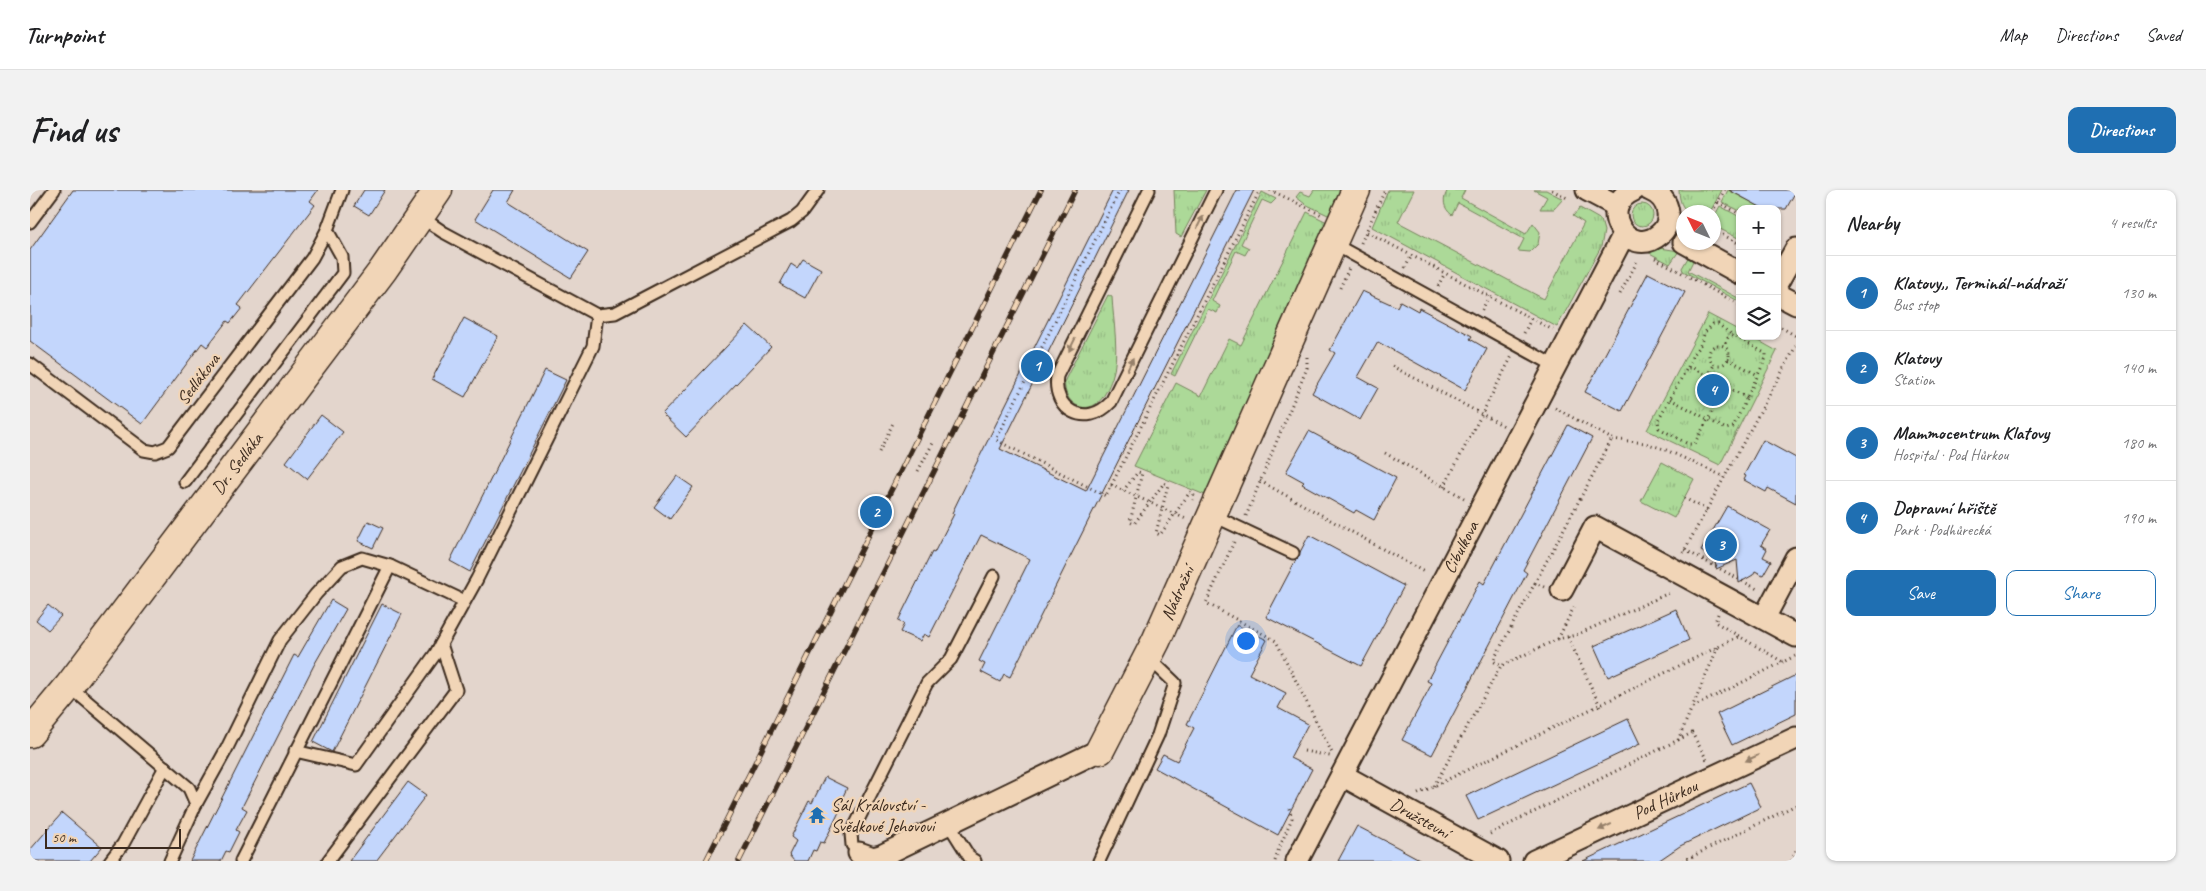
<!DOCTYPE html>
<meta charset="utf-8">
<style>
body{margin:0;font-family:Caveat,sans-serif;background:#f2f2f2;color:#202124}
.controls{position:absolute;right:15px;top:15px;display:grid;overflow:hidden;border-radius:10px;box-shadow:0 1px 4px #0004}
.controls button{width:45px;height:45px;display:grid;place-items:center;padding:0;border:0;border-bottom:1px solid #e0e0e0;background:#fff;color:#202124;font:25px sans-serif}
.compass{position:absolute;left:1646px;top:15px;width:45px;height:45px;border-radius:50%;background:#fff;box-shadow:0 1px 4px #0004;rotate:313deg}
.scale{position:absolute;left:15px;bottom:12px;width:136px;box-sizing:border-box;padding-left:5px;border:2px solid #3b2a1e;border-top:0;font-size:14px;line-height:18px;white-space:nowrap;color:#3b2a1e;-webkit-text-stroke:4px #f1d5b7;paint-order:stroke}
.you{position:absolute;left:1215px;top:450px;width:18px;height:18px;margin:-12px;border:4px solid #fff;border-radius:50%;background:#1a73e8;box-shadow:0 0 0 8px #1a73e833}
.badge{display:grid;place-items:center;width:32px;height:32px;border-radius:50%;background:#1f6fb2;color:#fff;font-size:16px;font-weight:700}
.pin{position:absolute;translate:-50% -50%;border:2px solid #fff;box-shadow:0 1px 5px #0006}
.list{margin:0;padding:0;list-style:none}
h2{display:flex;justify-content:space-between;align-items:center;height:65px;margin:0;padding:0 20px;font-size:21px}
h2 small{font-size:16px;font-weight:400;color:#757577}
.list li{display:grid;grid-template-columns:32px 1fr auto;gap:15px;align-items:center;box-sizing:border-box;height:75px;padding:0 20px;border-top:1px solid #e0e0e0}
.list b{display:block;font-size:19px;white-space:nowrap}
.list p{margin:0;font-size:16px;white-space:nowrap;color:#757577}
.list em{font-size:16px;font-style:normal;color:#757577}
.actions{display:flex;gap:10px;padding:15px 20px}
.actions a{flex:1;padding:11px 0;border:1px solid #1f6fb2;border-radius:10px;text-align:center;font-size:18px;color:#1f6fb2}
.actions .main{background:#1f6fb2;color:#fff}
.icon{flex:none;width:28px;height:28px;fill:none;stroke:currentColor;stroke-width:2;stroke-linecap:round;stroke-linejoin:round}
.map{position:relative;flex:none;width:1766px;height:671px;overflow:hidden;border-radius:10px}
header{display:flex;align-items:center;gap:30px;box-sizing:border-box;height:70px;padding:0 25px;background:#fff;border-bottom:1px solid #e0e0e0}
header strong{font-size:24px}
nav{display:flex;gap:28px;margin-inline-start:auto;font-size:18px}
.intro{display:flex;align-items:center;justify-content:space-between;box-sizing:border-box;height:120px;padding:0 30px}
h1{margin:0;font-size:35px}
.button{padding:12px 22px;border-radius:10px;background:#1f6fb2;color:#fff;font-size:18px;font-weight:700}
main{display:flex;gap:30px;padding:0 30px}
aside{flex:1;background:#fff;border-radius:10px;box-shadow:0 1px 4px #0004}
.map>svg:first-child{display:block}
</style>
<header>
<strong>Turnpoint</strong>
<nav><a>Map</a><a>Directions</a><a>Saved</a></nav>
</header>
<div class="intro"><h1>Find us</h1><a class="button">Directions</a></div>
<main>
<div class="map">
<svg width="1766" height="671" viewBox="0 0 1766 671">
<defs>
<pattern id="grass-tufts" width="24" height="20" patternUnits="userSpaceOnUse" patternTransform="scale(1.25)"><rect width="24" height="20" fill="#acd998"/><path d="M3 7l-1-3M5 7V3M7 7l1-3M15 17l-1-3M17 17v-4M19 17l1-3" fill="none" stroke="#95ba83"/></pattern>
</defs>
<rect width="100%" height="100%" fill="#e3d5cc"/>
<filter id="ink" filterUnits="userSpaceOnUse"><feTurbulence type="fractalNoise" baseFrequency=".02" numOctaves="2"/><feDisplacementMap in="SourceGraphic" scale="10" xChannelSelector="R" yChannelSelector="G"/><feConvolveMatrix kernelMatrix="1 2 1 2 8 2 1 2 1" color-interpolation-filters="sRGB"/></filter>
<g filter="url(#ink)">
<!-- grass -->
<g fill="url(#grass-tufts)" stroke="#74825b">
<polygon points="1144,0 1176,0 1151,47 1146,44"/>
<polygon points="1284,0 1316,0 1309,3 1300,26 1275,14 1266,7 1270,2 1280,6"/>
<polygon points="1358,0 1384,0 1368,32 1514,109 1554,33 1543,26 1550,18 1571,30 1574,41 1571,57 1527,137 1342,37"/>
<path d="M1418 0H1435L1431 8 1496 44 1503 33 1510 42 1508 54 1500 62 1488 61 1494 49 1428 13 1422 25C1413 18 1412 9 1418 0Z"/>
<polygon points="1504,0 1516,0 1533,9 1524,19 1510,19 1517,7"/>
<path d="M1649 0H1692L1680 22C1660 23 1650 24 1649 0Z"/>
<polygon points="1698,0 1729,16 1727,19 1710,19 1710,21 1692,12"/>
<polygon points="1232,2 1246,9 1241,14 1232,10 1211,54 1219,58 1215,65 1206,61 1182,111 1190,116 1187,123 1178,119 1145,186 1141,184"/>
<circle cx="1612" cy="25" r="11"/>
<polygon points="1690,16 1710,27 1708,48 1684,36 1684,27"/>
<polygon points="1277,22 1301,34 1290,46 1175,305 1104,276 1146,193 1171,206 1199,149 1211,155"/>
<polygon points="1630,58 1649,61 1640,74 1614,60"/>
<polygon points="1659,66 1664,69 1658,81 1710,109 1710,112 1653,81 1652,78"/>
<path d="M1078 105 1082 107C1083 130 1090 166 1082 188 1079 196 1074 209 1066 214 1049 225 1032 208 1035 190Z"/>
<polygon points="1678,124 1710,141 1710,146 1720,146 1747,161 1690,275 1617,240"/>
<polygon points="1632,272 1664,289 1644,328 1611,311"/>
</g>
<!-- building -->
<g fill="#c3d6fc" stroke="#3b2a1e">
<polygon points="43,0 288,0 280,11 285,15 208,115 212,118 200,133 197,131 177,157 172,153 112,234 0,151 0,60"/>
<polygon points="334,0 355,0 339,25 324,16"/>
<polygon points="463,0 485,0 478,12 558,62 541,88 445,29"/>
<polygon points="1083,0 1099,0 970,259 1056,301 1207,0 1224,0 980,487 974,484 970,492 951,482 955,474 949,471 1000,369 951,345 899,447 894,444 890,451 870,442 874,434 868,431 902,362 904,363 924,324 922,323 939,288"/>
<polygon points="1699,0 1766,0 1766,1 1756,19 1734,19"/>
<polygon points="773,69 791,79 775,108 750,94 761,74 767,78"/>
<polygon points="1618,83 1655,102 1592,221 1555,202"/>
<polygon points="1332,101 1367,117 1370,111 1388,121 1389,118 1442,146 1440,149 1457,159 1435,200 1348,152 1328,187 1348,198 1330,230 1282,203 1305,163 1300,160"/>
<polygon points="434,128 468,146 435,207 402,189"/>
<polygon points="717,135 741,157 656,247 632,224"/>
<polygon points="515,180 536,190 440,382 420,371"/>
<polygon points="291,225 313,242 277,289 256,272"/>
<polygon points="1538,235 1562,248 1493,380 1497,383 1402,565 1372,550 1400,497 1401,493 1397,491 1450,391 1454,394"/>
<polygon points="1279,241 1366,288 1344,330 1326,320 1324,323 1272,294 1274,292 1256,282"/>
<polygon points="1733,250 1766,268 1766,313 1738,298 1736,302 1714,290 1716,286 1714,285"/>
<polygon points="647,286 663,297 640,329 624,317"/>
<polygon points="1697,316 1740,340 1731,355 1737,359 1733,367 1741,371 1733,385 1725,381 1723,385 1709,393 1707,370 1686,379 1685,369 1671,361"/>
<polygon points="338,331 353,338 343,358 328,351"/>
<polygon points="1279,345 1374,396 1331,476 1236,427"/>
<polygon points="301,410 316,419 284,475 212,617 217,620 206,640 209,642 199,662 196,661 191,671 160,671 264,465 268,467"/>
<polygon points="352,414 372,424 302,562 283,552"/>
<polygon points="18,415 31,426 18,440 6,430"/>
<polygon points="1646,419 1659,450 1578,487 1564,456"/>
<polygon points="1207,435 1237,450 1219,484 1256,503 1248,518 1278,534 1260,568 1282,579 1248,645 1125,578 1133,564 1147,571 1164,538 1157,534"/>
<polygon points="1766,485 1766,524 1702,555 1687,524"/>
<polygon points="1598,529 1610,554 1448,630 1436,606"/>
<polygon points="795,587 817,598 806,621 809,622 794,653 790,652 786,661 783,660 778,671 764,671 759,665 766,651 761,647 779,611 782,613"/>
<polygon points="378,592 396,605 346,671 319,671"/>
<polygon points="1719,593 1731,617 1650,656 1628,671 1553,671"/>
<polygon points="32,623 72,657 60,671 0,671 0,660"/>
<polygon points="1327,636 1367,657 1393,671 1308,671"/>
</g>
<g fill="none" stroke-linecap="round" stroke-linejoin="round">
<!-- service casing -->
<g stroke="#3b2a1e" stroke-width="15">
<g id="service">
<path d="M1119 0 1027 186C1022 220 1056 239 1081 212L1186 0"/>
<polyline points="391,27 413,42 567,125 585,123 761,31 772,22 788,0"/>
<polyline points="0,32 24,0"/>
<polyline points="1302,53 1525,176"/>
<polyline points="0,174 114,260 125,262 138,257 282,68 297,40 312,0"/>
<polyline points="155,292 313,83 312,67 297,40"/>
<polyline points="1182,325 1263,363"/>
<polyline points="39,496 159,598 166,614 140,671"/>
<polyline points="265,561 326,575 406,463 447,389 563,156 567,125"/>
<polyline points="166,614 196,560 250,450 286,404 312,376 332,368 360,376 434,411"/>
<polyline points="918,633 940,668 945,671"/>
<polyline points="829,663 822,655 821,644 897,493 921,469 964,386"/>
<polyline points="80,671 93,654 135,577"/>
<polyline points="211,671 360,376"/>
<polyline points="298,671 426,500 411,454"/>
<polyline points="1069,671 1128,545 1145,493 1118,467"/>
</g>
</g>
<!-- minor casing -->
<g stroke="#3b2a1e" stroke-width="25">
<g id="minor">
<polyline points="1557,0 1587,16"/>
<path d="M1604 0C1564 17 1599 71 1630 44 1636 39 1639 31 1638 23 1637 12 1630 4 1620 0"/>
<polyline points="1654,52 1710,83"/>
<polyline points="1747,93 1766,59"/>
<polyline points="1747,104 1766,114"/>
<polyline points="1532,400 1565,337 1766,446"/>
<polyline points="1734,428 1766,368"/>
<path id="s1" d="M1312 585 1468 671"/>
<polyline points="829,663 843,668 851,666 1070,560"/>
<path id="s2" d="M1267 671 1594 44"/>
<path id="s3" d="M1504 671 1766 548"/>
</g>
</g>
<!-- tertiary casing -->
<g stroke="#3b2a1e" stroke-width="31">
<g id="tertiary">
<path id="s4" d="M0 543 39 496 353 80 408 0"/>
<path id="s5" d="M1070 560 1126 451 1326 0"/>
</g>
</g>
<!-- path -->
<g stroke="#3b2a1e" stroke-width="3" stroke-dasharray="1 4" stroke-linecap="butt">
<polyline points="1090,0 966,250 1076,306 1230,0"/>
<polyline points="1240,0 1292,25"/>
<polyline points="1522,0 1539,9"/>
<polyline points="1688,12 1710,24"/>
<polyline points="1730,19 1731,17"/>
<polyline points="1682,22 1695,0"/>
<polyline points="1684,40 1710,54"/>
<polyline points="1337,42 1523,140"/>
<polyline points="1331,53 1355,0"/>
<polyline points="1625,68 1710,115"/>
<polyline points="1375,78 1382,65"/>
<polyline points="1408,96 1415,83"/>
<polyline points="1310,98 1319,78"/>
<polyline points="1590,104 1608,70"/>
<polyline points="1452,120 1459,106"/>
<polyline points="1747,135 1766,146"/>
<polyline points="1494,143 1501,129"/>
<circle cx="1689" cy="165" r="10"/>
<polyline points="1698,169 1728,185"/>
<polyline points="1362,176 1474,236"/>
<polyline points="1658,177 1663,164 1670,155 1675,142 1683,134 1688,134 1702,145"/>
<polyline points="1678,186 1685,173"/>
<polyline points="1697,196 1664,254 1658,254 1629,238 1628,230 1657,178 1663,178 1717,208"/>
<polyline points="1640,209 1696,239 1703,237 1736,168 1736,164 1704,145 1698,148 1694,156"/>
<polyline points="1525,218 1582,249 1615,253 1634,259 1695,287"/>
<polyline points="849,262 864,231"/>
<polyline points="1355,263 1434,308"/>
<polyline points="888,281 904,251"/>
<polyline points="1230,291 1396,383"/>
<polyline points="1081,295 1156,329"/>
<polyline points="1414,297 1482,166"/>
<polyline points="1093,301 1108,282 1112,283 1100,332 1104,334 1134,293 1138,295 1126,343 1130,345 1160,302 1164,304 1163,310"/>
<polyline points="1654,308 1677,320"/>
<polyline points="1216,326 1277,178 1277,167"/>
<polyline points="1204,352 1176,413 1246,451 1302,563"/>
<polyline points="1655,360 1729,400"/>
<polyline points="1653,363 1766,156"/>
<polyline points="1505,393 1582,249"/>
<polyline points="1514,397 1505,393 1463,471 1471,476 1528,449 1546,445 1639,403 1641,400"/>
<polyline points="1688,424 1685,432 1753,472 1765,466"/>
<polyline points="1538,447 1570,516"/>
<polyline points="1528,449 1545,415"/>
<polyline points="1663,517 1753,472"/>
<polyline points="1648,550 1662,543 1677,570"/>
<polyline points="1274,561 1300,566"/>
<polyline points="1404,596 1471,476"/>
<polyline points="1388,604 1710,446"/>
<polyline points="1460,644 1648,550 1688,457"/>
<polyline points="1248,661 1262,628 1258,615"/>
<polyline points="1245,671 1248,662"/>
<polyline points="1653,671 1766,615"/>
<polyline points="1762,671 1766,660"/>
</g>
<!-- service -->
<use href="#service" stroke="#f1d5b7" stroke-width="11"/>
<!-- minor -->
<use href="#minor" stroke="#f1d5b7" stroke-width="21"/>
<!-- tertiary -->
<use href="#tertiary" stroke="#f1d5b7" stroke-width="28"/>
<!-- rail casing -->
<g stroke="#3b2a1e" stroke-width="5.5">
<g id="rail">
<polyline points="676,671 1011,0"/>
<polyline points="709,671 1045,0"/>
</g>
</g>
<!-- rail -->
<use href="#rail" stroke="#f1d5b7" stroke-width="4" stroke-dasharray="11" stroke-linecap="butt"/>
</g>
<!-- one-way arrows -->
<defs><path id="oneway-solid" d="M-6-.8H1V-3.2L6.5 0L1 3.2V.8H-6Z" transform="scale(1.25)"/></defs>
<g fill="#96806a">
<use href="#oneway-solid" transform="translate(1170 32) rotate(-64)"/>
<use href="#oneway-solid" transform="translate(1042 155) rotate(116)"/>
<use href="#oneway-solid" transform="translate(1100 174) rotate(-64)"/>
<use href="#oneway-solid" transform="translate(1722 568) rotate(155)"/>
<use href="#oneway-solid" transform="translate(1575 637) rotate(155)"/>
</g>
</g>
<!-- icons -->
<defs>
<g id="temple-bare" transform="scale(1.35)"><path d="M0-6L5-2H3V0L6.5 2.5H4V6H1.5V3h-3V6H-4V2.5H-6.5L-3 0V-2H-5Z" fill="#1f6fb2" stroke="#f1d5b7" stroke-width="2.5" paint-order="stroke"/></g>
</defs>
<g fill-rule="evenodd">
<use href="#temple-bare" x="787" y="625"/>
</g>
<g text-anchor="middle" stroke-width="4.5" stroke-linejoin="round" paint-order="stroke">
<!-- street labels -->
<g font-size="18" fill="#3b2a1e" stroke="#f1d5b7">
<text transform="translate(168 189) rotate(-53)" y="6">Sedlákova</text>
<text dy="6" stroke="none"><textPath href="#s4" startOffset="340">Dr. Sedláka</textPath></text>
<text dy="6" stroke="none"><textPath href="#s2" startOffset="354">Cibulkova</textPath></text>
<text dy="6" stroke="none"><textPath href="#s5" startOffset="175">Nádražní</textPath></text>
<text dy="6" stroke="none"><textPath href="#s3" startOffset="145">Pod Hůrkou</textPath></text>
<text dy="6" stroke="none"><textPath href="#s1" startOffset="89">Družstevní</textPath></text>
</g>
<!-- poi labels -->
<g font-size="18" fill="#3b2a1e" stroke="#f1d5b7" text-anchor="start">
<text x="801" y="621">Sál Království -<tspan x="801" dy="21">Svědkové Jehovovi</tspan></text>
</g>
</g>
</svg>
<div class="controls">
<button>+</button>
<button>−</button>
<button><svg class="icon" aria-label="layers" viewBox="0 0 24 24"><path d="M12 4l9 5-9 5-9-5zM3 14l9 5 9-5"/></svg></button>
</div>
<svg class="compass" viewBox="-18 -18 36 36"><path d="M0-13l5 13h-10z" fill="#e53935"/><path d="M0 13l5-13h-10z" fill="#757577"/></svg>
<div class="scale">50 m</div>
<div class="you"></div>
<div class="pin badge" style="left:1007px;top:176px">1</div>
<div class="pin badge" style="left:846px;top:322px">2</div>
<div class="pin badge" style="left:1691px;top:355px">3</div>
<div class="pin badge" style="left:1683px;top:200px">4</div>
</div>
<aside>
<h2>Nearby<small>4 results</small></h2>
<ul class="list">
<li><span class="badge">1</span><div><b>Klatovy,, Terminál-nádraží</b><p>Bus stop</p></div><em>130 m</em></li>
<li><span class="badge">2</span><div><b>Klatovy</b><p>Station</p></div><em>140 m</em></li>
<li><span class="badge">3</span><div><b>Mammocentrum Klatovy</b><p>Hospital · Pod Hůrkou</p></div><em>180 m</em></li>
<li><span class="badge">4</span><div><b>Dopravní hřiště</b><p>Park · Podhůrecká</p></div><em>190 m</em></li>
</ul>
<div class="actions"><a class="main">Save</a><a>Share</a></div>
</aside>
</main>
